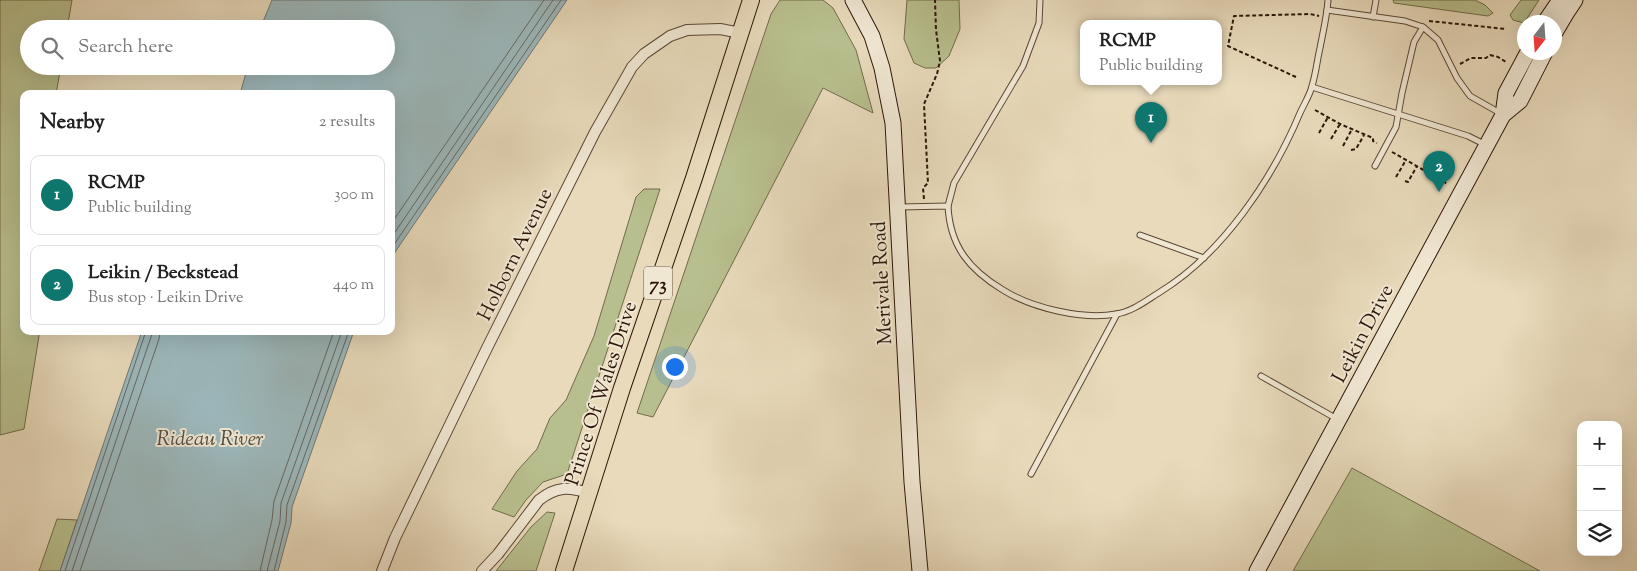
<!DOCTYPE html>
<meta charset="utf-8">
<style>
body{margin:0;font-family:"Sorts Mill Goudy",serif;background:#f6f6f6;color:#222}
.controls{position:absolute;right:15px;bottom:15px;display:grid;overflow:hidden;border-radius:10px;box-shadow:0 5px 20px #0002}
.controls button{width:45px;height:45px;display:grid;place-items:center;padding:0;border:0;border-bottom:1px solid #e0e0e0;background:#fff;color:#222;font:25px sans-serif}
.compass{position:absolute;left:1517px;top:15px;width:45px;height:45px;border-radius:50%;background:#fff;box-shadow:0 5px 20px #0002;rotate:197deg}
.you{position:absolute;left:674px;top:366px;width:18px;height:18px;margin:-12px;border:4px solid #fff;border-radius:50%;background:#1a73e8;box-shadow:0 0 0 8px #1a73e833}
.badge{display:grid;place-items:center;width:32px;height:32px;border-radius:50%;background:#0f766e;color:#fff;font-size:16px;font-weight:700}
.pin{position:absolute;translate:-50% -41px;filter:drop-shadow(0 1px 2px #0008)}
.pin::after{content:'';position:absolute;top:26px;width:18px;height:15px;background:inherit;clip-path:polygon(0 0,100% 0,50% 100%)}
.popup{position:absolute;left:1080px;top:20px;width:142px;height:65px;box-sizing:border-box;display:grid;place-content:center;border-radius:10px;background:#fff;filter:drop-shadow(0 1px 4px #0005);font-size:16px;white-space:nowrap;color:#767676}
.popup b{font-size:19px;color:#222}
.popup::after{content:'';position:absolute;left:50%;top:100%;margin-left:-10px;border:10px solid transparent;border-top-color:#fff}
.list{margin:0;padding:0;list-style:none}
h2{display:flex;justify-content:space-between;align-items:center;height:65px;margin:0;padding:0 20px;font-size:21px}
h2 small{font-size:16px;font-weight:400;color:#767676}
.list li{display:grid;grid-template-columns:32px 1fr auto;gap:15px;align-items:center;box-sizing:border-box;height:80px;margin:0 10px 10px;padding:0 10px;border:1px solid #e0e0e0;border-radius:10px}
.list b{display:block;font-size:19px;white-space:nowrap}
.list p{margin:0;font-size:16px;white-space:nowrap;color:#767676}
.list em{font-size:16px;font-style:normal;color:#767676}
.icon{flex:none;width:28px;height:28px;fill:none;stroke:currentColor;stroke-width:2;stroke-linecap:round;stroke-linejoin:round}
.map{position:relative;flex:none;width:1637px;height:571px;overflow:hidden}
.search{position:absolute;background:#fff;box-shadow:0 5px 20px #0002;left:20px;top:20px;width:375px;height:55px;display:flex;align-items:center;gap:12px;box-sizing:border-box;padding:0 18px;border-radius:28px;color:#767676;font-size:19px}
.panel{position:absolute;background:#fff;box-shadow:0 5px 20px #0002;left:20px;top:90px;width:375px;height:245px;border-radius:10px}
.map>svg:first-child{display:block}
</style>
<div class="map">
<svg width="1637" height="571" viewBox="0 0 1637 571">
<rect width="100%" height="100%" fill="#e8dabb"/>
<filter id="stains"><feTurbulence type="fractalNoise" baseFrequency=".004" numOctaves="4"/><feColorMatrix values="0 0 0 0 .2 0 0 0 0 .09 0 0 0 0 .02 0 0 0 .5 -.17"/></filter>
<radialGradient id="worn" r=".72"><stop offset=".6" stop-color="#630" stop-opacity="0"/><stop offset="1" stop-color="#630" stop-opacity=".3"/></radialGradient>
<!-- green -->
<g fill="#b8bf8e" stroke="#726a4b">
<polygon points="0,0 72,0 67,29 29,29 29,66 61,66 56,94 24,94 24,331 39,331 39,336 24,429 0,435"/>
<polygon points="780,0 823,0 833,8 856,50 873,113 823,88 653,417 637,413 771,14"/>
<polygon points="907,0 959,0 960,29 949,56 936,68 925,68 914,63 904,39"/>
<polygon points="1393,0 1475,0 1485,5 1493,13 1488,16 1394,3"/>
<polygon points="1521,0 1539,0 1524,23 1513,20 1510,15"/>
<polygon points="644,189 660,189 567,474 543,482 526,500 514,517 492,509 517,471 537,449 550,418 566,400 594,336 636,197"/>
<polygon points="1352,468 1540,571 1293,571"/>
<polygon points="547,512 555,513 536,571 496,571 531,527"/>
<polygon points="57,519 77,520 60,571 39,571"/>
</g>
<!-- water -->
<g fill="#9cb8bc" stroke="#707774">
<polygon points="272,0 567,0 391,258 391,94 240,94 248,66 386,66 386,29 260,29"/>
<polygon points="142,331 354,331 292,507 291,523 278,571 60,571"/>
</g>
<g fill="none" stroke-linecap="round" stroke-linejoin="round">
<!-- shore -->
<g stroke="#646762" stroke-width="1">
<polyline points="391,224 544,0"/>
<polyline points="391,238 553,0"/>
<polyline points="391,249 561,0"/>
<polyline points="65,571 146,331"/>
<polyline points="72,571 153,331"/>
<polyline points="80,571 159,339 160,331"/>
<polyline points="260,571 272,520 274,501 334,331"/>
<polyline points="267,571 280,521 281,503 342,331"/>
<polyline points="274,571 286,522 287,505 349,331"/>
</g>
<!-- lane casing -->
<g stroke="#5c4735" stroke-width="7">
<g id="lane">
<polyline points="1327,10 1405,21 1423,27 1438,40 1457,78 1470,96 1500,113"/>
<polyline points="1373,17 1376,0"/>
<polyline points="1312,87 1468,136 1486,145"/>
<polyline points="1375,166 1396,127 1402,93 1414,42 1423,27"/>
<polyline points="948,206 954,183 1023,66 1039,23 1040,0"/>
<path d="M900 207 948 206C950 247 970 270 1003 290 1032 308 1082 320 1116 314 1132 312 1147 300 1160 292 1222 254 1272 180 1300 113 1304 104 1310 95 1312 86 1316 73 1317 61 1320 48 1323 32 1327 16 1328 0"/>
<polyline points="1140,235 1204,258"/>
<polyline points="1261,376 1337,419"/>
<polyline points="1031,474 1117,314"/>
</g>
</g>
<!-- street casing -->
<g stroke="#5c4735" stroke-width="12">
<g id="street">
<polyline points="382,571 395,538 487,348 595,132 632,67 644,54 670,36 687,30 720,29 741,33"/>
<path d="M482 571 498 554 539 500C557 486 568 487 589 493"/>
</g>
</g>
<!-- secondary casing -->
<g stroke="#2d1608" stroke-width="17">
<g id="secondary">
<polyline points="853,0 872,36 882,68 893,123 912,482 920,571"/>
<polyline points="1545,22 1560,0"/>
<polyline points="1554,34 1567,12 1575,0"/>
<polyline points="1503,115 1520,101 1545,52"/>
<polyline points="1257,571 1503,115 1506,93 1528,52"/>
</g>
</g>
<!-- primary casing -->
<g stroke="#2d1608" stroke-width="18">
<polyline id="primary" points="564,571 622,388 694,178 751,0"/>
</g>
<!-- path -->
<g stroke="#2d1608" stroke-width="2" stroke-dasharray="4 2.5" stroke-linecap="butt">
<polyline points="1429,21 1506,29"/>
<polyline points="1460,64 1471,58 1486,58 1490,55 1498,57 1506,62"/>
<polyline points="1296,77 1228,46 1234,16 1310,14 1319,16"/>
<polyline points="1315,110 1340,124 1373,138 1373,141 1377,143"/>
<polyline points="1319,133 1328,117"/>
<polyline points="1331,139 1340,124"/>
<polyline points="1343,146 1352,129"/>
<polyline points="1351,150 1356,149 1364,135"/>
<polyline points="1392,152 1448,184"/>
<polyline points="1396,177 1406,160"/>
<polyline points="1405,181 1408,182 1417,166"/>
<polyline points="924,199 923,188 928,183 924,104 937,74 940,61 936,30 935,0"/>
</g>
<!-- lane -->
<use href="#lane" stroke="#f0e7d3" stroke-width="5"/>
<!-- street -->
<use href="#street" stroke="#f0e7d3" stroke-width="10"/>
<!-- secondary -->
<use href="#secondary" stroke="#f0e7d3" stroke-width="15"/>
<!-- primary -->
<use href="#primary" stroke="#e8dabb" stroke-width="16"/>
</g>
<g text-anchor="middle" stroke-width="4" stroke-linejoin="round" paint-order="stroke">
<!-- shield labels -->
<rect fill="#f0e7d3" stroke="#685545" stroke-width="1" x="644" y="266.5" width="28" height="33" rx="4"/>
<g font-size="19" font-weight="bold" fill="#2d1608">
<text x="658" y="290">73</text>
</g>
<!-- street labels -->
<g font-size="20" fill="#2d1608" stroke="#f0e7d3">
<text transform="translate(514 254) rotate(-64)" y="7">Holborn Avenue</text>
<text transform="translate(881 283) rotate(-93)" y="7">Merivale Road</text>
<text transform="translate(1362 333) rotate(-62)" y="7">Leikin Drive</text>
<text transform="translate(600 393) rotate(-72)" y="7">Prince Of Wales Drive</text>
</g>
<!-- water labels -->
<g font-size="21" font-style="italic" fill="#544f47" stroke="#f0e7d3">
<text x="210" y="445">Rideau River</text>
</g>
</g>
<rect width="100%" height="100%" filter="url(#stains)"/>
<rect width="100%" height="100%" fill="url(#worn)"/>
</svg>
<div class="controls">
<button>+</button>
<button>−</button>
<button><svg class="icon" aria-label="layers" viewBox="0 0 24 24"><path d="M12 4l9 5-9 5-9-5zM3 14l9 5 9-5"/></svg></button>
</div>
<svg class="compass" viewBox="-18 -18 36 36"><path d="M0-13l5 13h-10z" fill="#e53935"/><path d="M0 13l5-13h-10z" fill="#767676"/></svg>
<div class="you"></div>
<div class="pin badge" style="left:1151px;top:143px">1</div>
<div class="popup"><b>RCMP</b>Public building</div>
<div class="pin badge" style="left:1439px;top:192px">2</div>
<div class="search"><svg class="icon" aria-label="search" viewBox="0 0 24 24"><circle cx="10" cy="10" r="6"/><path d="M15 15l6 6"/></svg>Search here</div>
<section class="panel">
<h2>Nearby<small>2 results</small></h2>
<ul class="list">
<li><span class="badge">1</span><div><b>RCMP</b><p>Public building</p></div><em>300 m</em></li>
<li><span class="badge">2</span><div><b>Leikin / Beckstead</b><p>Bus stop · Leikin Drive</p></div><em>440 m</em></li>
</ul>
</section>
</div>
